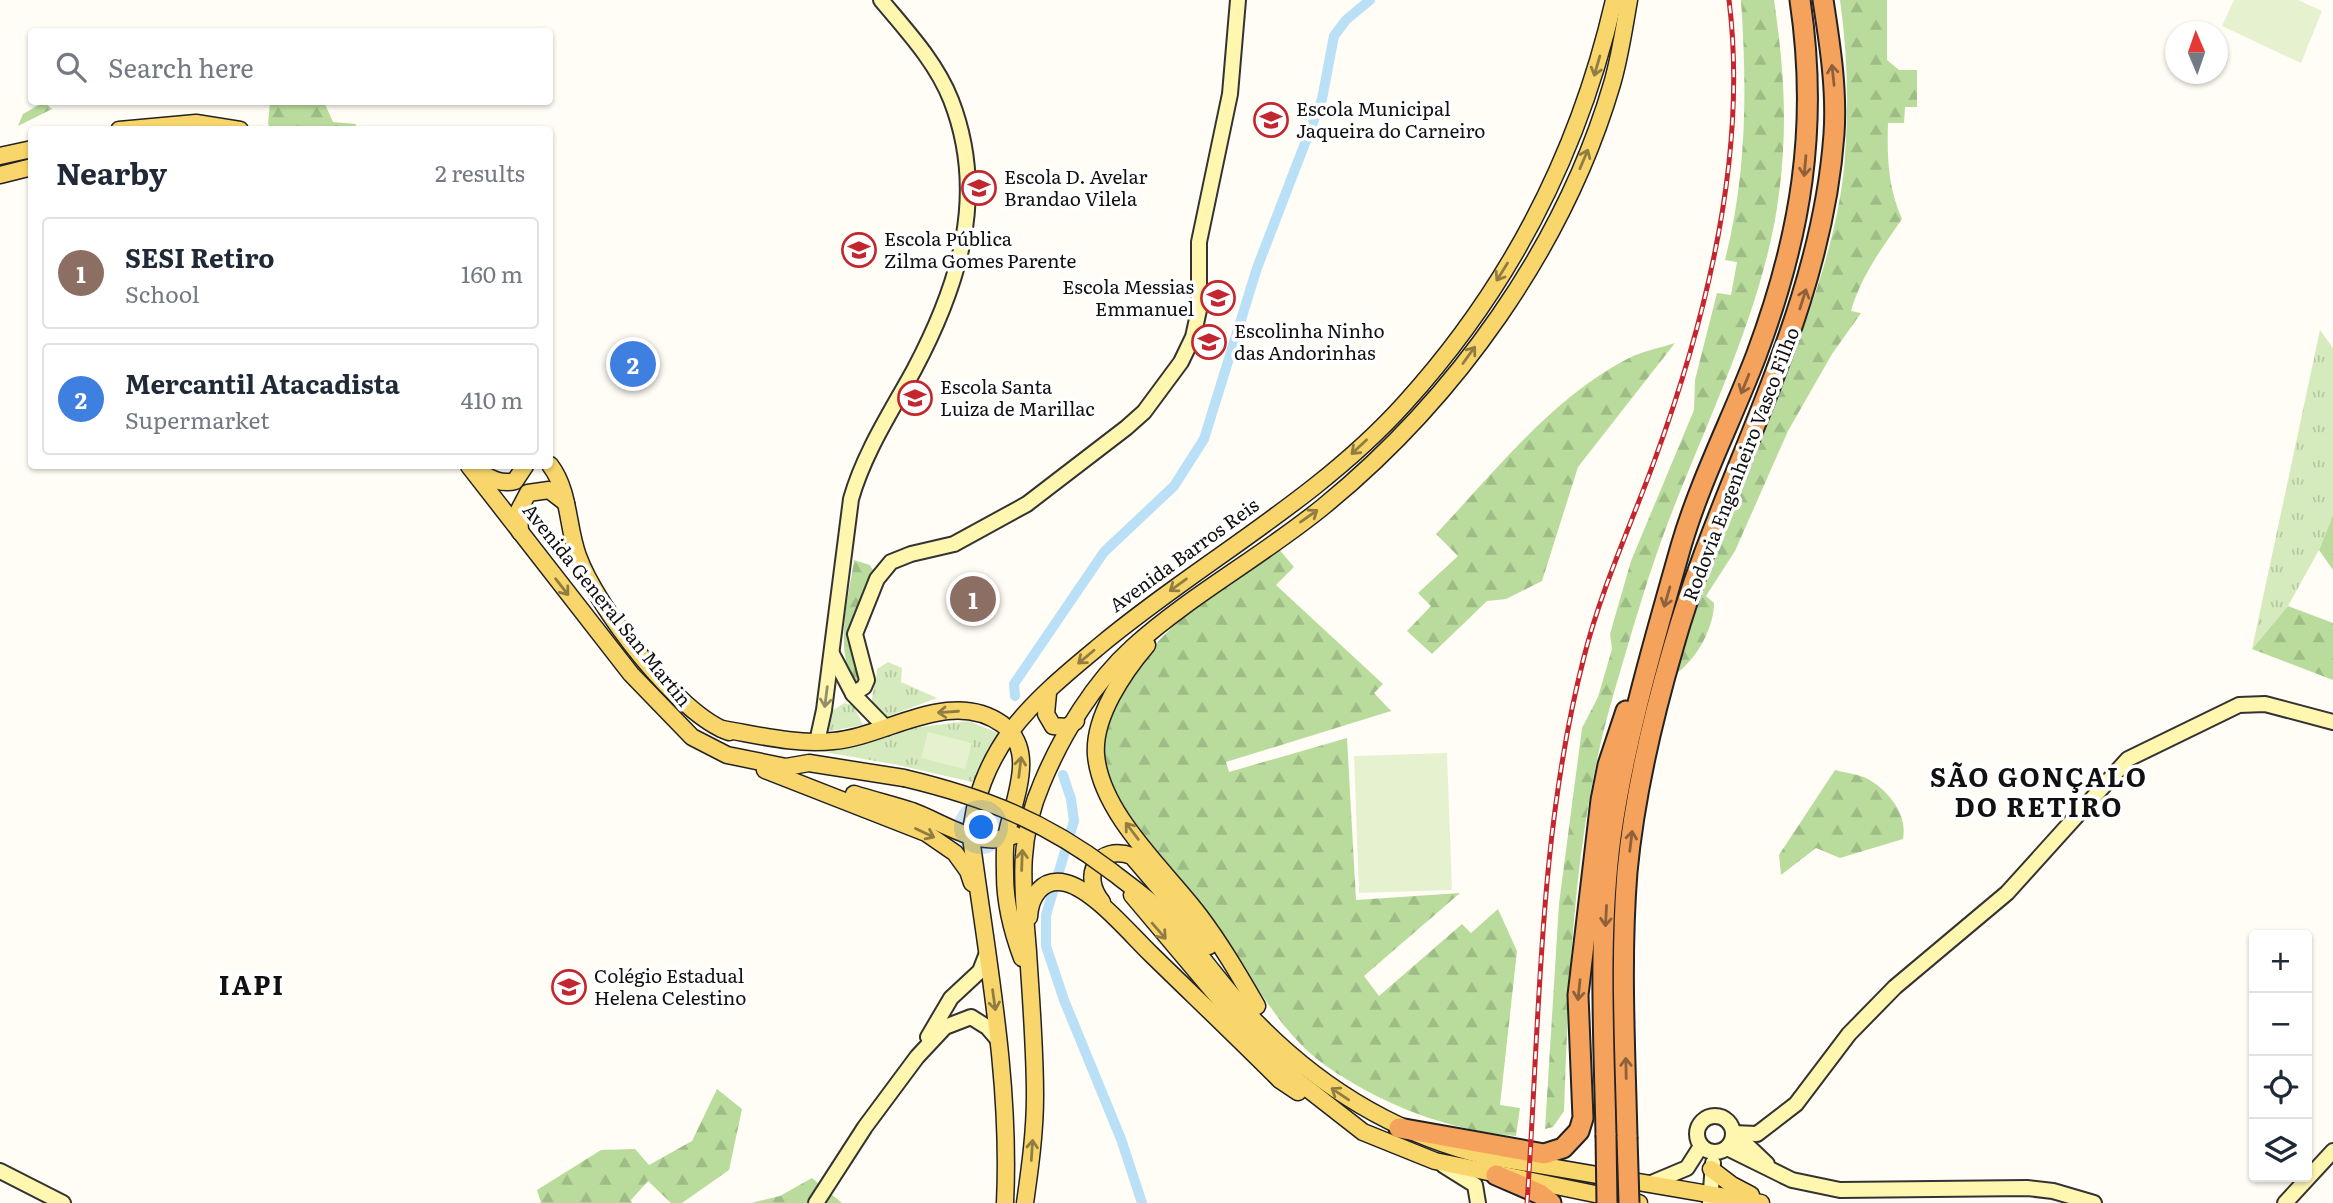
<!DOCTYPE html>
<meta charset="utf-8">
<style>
body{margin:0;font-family:Literata,serif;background:#f2f2f3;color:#1f2937}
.controls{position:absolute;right:21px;bottom:21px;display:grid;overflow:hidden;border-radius:7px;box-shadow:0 2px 5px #0004}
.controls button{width:63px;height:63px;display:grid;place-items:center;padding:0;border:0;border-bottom:2px solid #e0e1e3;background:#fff;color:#1f2937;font:35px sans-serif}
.compass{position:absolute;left:2165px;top:21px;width:63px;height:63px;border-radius:50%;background:#fff;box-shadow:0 2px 5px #0004;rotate:358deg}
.you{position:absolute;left:982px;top:828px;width:24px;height:24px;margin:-18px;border:5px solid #fff;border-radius:50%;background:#1a73e8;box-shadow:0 0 0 10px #1a73e833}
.badge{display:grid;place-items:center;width:46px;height:46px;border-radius:50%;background:#c4262e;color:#fff;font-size:23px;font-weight:700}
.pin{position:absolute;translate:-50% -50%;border:4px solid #fff;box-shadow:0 2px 7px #0006}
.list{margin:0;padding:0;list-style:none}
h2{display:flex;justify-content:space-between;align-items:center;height:91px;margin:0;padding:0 28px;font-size:30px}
h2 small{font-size:23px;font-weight:400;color:#747a83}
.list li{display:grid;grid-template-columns:46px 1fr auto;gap:21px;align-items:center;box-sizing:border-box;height:112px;margin:0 14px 14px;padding:0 14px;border:2px solid #e0e1e3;border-radius:7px}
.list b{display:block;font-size:26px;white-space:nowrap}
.list p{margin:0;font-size:23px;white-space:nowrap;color:#747a83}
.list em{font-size:23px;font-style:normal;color:#747a83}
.icon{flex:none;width:38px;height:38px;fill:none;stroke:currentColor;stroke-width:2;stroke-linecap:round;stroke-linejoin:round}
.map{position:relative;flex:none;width:2333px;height:1203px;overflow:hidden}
.search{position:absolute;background:#fff;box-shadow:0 2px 5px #0004;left:28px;top:28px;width:525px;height:77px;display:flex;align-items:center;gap:18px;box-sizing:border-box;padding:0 24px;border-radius:7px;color:#747a83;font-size:26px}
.panel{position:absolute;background:#fff;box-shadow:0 2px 5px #0004;left:28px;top:126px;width:525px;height:343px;border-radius:7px}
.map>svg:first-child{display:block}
</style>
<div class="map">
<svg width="2333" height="1203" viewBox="0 0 2333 1203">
<defs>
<pattern id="grass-tufts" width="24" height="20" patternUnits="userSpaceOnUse" patternTransform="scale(1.75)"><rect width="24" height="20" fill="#d5ebbd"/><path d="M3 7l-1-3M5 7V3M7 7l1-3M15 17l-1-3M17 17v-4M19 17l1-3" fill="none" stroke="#b6c8a1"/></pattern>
<pattern id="forest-firs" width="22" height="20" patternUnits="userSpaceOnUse" patternTransform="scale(1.75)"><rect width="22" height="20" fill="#b9dc9c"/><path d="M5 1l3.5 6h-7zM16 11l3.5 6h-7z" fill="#9ebc85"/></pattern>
</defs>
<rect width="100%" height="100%" fill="#fffdf5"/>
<!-- grass -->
<g fill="url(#grass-tufts)">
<polygon points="2320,330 2333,348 2333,515 2319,550 2288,606 2252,649"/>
<path d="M888 662 902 668 901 682 937 698 886 717C861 713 877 686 877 669Z"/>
<polygon points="844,703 853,705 863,725 825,732 830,712"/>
<polygon points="969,721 1000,734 976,783 898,765 791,746 844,746 920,727"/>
</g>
<!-- forest -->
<g fill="url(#forest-firs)">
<path d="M1741 0H1774C1784 69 1788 125 1779 194 1764 311 1703 427 1663 536 1644 588 1629 642 1613 696 1574 830 1569 971 1564 1111L1553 1127 1545 1129 1559 904 1582 728 1598 697 1612 649 1610 634 1631 561 1694 410 1695 380 1717 293 1731 295 1737 262 1725 260C1747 173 1747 89 1741 0Z"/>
<path d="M1840 0H1887V60L1899 70H1917V107H1905L1904 123H1888C1887 158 1888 187 1902 219 1882 248 1861 276 1851 311L1861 313 1832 354 1788 431 1735 551 1706 596 1714 603C1714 628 1696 661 1674 675 1705 577 1745 483 1781 387 1808 317 1836 244 1844 169 1849 112 1848 57 1840 0Z"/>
<polygon points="44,102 52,109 18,126 23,114"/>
<polygon points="270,102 324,102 333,122 356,124 355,129 272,129 268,124"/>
<path d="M1675 343 1578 467 1542 581 1506 599 1487 601 1432 654 1407 631 1431 606 1418 593 1458 556 1436 534C1495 472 1551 398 1629 358 1643 351 1660 348 1675 343Z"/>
<polygon points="2333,515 2333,570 2319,550"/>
<path d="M1277 547 1294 567 1276 585 1383 684 1374 693 1391 711 1226 762 1229 772 1347 738 1356 900 1460 893 1364 976 1379 996 1462 924 1471 933 1498 909 1517 951 1500 1105 1520 1108 1516 1136C1450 1131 1379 1104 1325 1065 1285 1037 1260 990 1232 951 1190 893 1138 839 1107 774 1103 766 1101 747 1102 738 1104 727 1112 714 1117 703 1150 631 1214 592 1277 547Z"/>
<path d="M854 560 870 565 874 572 847 639 861 682 855 687C834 645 848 603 854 560Z"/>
<polygon points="2288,606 2333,623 2333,680 2252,649"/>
<path d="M1835 770C1845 773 1859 774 1868 779 1889 791 1908 815 1903 839L1840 858 1816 848 1781 875 1779 855Z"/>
<polygon points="717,1089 742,1109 729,1170 682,1203 671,1203 648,1181 631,1200 632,1203 541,1203 537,1190 601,1150 635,1149 649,1165 692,1141"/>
<polygon points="812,1178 842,1203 751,1203 780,1196"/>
</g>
<!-- pitch -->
<g fill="#e6f2cf">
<polygon points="2234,0 2298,0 2322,11 2301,63 2222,26"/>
<polygon points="928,732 972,743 965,769 921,758"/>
<polygon points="1447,753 1452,890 1359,893 1354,756"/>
</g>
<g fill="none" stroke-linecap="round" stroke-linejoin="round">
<!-- canal -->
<g stroke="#b9e0f7" stroke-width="10">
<polyline points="1015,696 1014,684 1104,552 1174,486 1204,439 1257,268 1322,99 1334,36 1346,20 1370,0"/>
<polyline points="1063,775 1071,799 1074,821 1046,915 1046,946 1064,1000 1121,1139 1142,1203"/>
</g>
<!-- secondary casing -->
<g stroke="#333" stroke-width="18">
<g id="secondary">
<polyline points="832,654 853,694 886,728"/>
<polyline points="853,694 864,687 867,680 855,634 877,579 891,562 911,554 954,544 1027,504 1126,428 1144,412 1181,362 1193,337 1199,310 1199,242 1230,94 1238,0"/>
<path d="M817 742 824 710 851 499C864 453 891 412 914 370 959 285 988 195 951 100 936 62 907 31 881 0"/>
<polyline points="928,1037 951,998 980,971 987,953"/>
<circle cx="1715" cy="1134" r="18"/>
<polyline points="1733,1133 1757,1134 1796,1104 1849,1034 1895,987 2007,893 2128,759 2239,705 2265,704 2333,722"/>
<polyline points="1733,1139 1747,1145 1767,1164"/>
<polyline points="1727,1148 1792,1180 1840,1190 2027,1188 2053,1191 2094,1203"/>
<polyline points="1443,1165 1475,1185 1478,1203"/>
<polyline points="0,1171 63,1203"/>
<polyline points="1649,1184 1687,1168 1701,1146"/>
<polyline points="816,1203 865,1127 917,1057 945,1027 971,1017 987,1027 999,1041"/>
<polyline points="1710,1203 1713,1163"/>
<polyline points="2285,1203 2333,1151"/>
</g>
</g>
<!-- primary casing -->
<g stroke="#222" stroke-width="19">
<g id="primary">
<polyline points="119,130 196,123 240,130"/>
<polyline points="0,156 32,149"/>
<polyline points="0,175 32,167"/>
<path d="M550 465C570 491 567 527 578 556 596 606 678 715 729 732"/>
<polyline points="469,466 631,674 692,737 727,755 786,767 809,763 904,778"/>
<path d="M474 469C489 477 499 485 515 481L525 466"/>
<polyline points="520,532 519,510 528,493 549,490 566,503"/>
<path d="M1147 645C1124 672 1093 717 1096 755 1101 814 1165 870 1199 915 1221 944 1239 975 1257 1006"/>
<polyline points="1048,693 1046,714 1053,726 1067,727 1076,721"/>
<path d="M722 729C758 735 796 745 833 741 886 737 950 687 1002 724 1039 751 1012 802 1006 838 1004 850 1005 863 1005 875 1005 905 1012 931 1022 958"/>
<polyline points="765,770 926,833 955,853 968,871 972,883"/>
<path d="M854 794C873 800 893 805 912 811 945 823 978 850 1015 835"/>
<path d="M1111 871C1128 884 1146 897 1161 911 1195 945 1221 986 1255 1021 1320 1088 1395 1134 1486 1156L1761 1203"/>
<polyline points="1132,895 1250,1035 1299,1082 1363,1132 1435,1161 1639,1203"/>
<path d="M1102 902C1080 875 1098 844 1132 856L1209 946"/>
<path d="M1029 917C1030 897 1042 877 1066 883 1094 890 1131 935 1152 955 1195 997 1238 1038 1280 1080L1298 1092"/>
<polyline points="1711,1169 1732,1185 1751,1195"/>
<path d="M1005 1203C1011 1080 987 959 971 837 973 800 988 762 1011 731 1034 700 1068 672 1097 648 1197 564 1317 501 1405 403 1511 286 1579 153 1614 0"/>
<path d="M1025 1203C1030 1168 1035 1132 1035 1096 1035 1048 1031 1000 1028 952 1023 889 1016 843 1042 783 1062 735 1094 682 1133 647 1192 594 1263 556 1324 506 1455 399 1564 247 1612 84 1620 57 1624 28 1629 0"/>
</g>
</g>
<!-- highway casing -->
<g stroke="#222" stroke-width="23">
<g id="highway">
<polyline points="1399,1128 1544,1154 1563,1148 1579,1131 1583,1118 1578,995 1601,800 1608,765 1626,711"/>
<path d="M1606 1135C1604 1036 1598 935 1611 837 1625 738 1654 642 1681 546 1700 481 1732 419 1756 356 1801 236 1819 127 1800 0"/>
<path d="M1627 1137C1625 1049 1620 960 1627 872 1634 797 1652 720 1673 648 1722 474 1821 318 1834 134 1837 89 1830 45 1823 0"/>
<polyline points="1496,1175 1540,1194 1551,1203"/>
</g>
</g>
<!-- secondary -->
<use href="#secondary" stroke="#fff6b0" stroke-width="14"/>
<!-- primary -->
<use href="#primary" stroke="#f9d66b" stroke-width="16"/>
<!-- highway -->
<use href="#highway" stroke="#f5a25d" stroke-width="19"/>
<!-- rail casing -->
<g stroke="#c4262e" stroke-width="5">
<path id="rail" d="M1527 1203C1540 1021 1538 835 1584 657 1601 589 1631 525 1655 459 1707 317 1748 152 1729 0"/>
</g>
<!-- rail -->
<use href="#rail" stroke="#fff" stroke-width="2.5" stroke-dasharray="8" stroke-linecap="butt"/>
<!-- primary-bridge casing -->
<g stroke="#222" stroke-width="19" stroke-linecap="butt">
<path id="primary-bridge" d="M904 778C984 797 1045 821 1111 871"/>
</g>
<!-- highway-bridge casing -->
<g stroke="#222" stroke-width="23" stroke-linecap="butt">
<g id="highway-bridge">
<polyline points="1606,1135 1607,1203"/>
<polyline points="1627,1137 1629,1203"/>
</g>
</g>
<!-- primary-bridge -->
<use href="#primary-bridge" stroke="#f9d66b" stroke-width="16"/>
<!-- highway-bridge -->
<use href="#highway-bridge" stroke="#f5a25d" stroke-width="19"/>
</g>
<!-- one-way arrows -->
<defs><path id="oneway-shaft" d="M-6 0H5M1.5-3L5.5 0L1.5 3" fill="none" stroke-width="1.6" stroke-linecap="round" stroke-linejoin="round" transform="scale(1.75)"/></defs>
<g stroke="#917d42">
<use href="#oneway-shaft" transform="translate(1597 66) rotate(106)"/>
<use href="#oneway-shaft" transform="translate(1584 159) rotate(-67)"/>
<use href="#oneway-shaft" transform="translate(1502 272) rotate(122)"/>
<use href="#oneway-shaft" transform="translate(1469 355) rotate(-54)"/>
<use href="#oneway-shaft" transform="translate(1359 447) rotate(137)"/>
<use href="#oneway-shaft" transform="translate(1309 516) rotate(-35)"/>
<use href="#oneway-shaft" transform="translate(1178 585) rotate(144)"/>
<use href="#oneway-shaft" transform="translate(562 587) rotate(52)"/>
<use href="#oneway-shaft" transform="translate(1086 657) rotate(140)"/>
<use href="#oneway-shaft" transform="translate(948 712) rotate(176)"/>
<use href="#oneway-shaft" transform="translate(1020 767) rotate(-83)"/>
<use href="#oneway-shaft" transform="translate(1132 831) rotate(-127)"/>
<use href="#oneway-shaft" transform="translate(925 833) rotate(25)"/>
<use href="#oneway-shaft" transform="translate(1022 860) rotate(-88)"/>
<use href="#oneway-shaft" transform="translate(1159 931) rotate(49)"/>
<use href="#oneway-shaft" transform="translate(994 1000) rotate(82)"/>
<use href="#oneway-shaft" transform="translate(1340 1094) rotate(-146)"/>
<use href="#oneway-shaft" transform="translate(1032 1150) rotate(-86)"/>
</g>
<g stroke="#8e613b">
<use href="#oneway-shaft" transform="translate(1833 75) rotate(-96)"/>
<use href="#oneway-shaft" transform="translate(1805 166) rotate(95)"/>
<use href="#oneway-shaft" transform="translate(1803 299) rotate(-72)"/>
<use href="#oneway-shaft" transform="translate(1745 384) rotate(112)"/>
<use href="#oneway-shaft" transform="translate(1667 597) rotate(106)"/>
<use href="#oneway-shaft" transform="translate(1631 841) rotate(-83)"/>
<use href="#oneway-shaft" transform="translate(1606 916) rotate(93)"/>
<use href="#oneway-shaft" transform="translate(1579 990) rotate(96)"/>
<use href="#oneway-shaft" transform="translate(1626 1068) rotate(-91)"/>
</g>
<use stroke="#948f68" href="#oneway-shaft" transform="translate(826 697) rotate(97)"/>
<!-- icons -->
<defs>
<g id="school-ring" transform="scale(1.75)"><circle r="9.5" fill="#fff" stroke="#c4262e" stroke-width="1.5"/><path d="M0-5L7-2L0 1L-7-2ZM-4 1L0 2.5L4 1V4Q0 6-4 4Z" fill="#c4262e"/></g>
</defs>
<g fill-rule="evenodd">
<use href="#school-ring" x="1271" y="120"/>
<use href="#school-ring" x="979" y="188"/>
<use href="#school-ring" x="859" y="250"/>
<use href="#school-ring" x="1218" y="298"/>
<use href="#school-ring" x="1209" y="342"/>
<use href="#school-ring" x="915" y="398"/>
<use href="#school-ring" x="569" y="987"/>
</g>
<g text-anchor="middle" stroke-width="7" stroke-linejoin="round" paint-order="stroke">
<!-- poi labels -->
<g font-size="19" fill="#111" stroke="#fff" text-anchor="start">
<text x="1296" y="116">Escola Municipal<tspan x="1296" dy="22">Jaqueira do Carneiro</tspan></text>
<text x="1004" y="184">Escola D. Avelar<tspan x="1004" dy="22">Brandao Vilela</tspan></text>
<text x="884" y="246">Escola Pública<tspan x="884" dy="22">Zilma Gomes Parente</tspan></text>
<text x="1194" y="294" text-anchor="end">Escola Messias<tspan x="1194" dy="22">Emmanuel</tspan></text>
<text x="1234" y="338">Escolinha Ninho<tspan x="1234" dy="22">das Andorinhas</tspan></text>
<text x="940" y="394">Escola Santa<tspan x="940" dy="22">Luiza de Marillac</tspan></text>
<text x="594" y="983">Colégio Estadual<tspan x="594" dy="22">Helena Celestino</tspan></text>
</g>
<!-- street labels -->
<g font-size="19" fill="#111" stroke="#fff">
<text transform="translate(1741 464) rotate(-69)" y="7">Rodovia Engenheiro Vasco Filho</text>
<text transform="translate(1184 555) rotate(-36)" y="7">Avenida Barros Reis</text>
<text transform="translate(607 605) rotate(51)" y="7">Avenida General San Martin</text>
</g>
<!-- district labels -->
<g font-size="26" font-weight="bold" letter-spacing="2" fill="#111" stroke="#fff">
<text x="2039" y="787">SÃO GONÇALO<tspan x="2039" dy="30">DO RETIRO</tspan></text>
<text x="252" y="995">IAPI</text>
</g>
</g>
</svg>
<div class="controls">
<button>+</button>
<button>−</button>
<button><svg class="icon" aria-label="locate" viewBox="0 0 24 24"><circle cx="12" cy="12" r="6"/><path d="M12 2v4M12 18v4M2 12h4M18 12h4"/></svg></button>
<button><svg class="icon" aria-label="layers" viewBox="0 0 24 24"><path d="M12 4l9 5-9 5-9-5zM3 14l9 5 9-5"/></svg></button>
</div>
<svg class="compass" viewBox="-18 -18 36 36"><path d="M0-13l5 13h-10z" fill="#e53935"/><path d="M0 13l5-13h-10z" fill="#747a83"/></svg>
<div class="you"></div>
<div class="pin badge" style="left:973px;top:599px;background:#8d6e63">1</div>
<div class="pin badge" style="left:633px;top:364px;background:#3f7fe0">2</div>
<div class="search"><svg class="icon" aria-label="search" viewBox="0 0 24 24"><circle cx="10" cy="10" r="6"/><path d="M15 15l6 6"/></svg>Search here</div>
<section class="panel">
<h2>Nearby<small>2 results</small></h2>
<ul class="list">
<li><span class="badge" style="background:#8d6e63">1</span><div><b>SESI Retiro</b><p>School</p></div><em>160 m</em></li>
<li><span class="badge" style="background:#3f7fe0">2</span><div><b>Mercantil Atacadista</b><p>Supermarket</p></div><em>410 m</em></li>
</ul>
</section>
</div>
